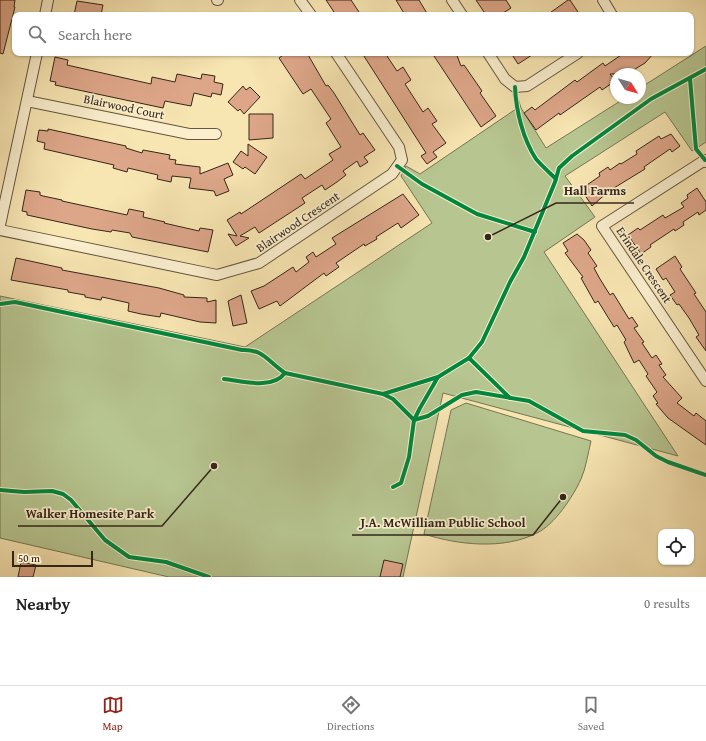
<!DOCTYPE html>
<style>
body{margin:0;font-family:"Gentium Book Plus",serif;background:#f2f2f2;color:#222}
.controls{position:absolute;right:12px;bottom:12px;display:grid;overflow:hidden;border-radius:8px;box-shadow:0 1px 3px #0004}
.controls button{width:36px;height:36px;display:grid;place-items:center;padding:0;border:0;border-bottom:1px solid #e0e0e0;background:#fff;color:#222;font:20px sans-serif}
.compass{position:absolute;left:610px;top:68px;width:36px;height:36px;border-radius:50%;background:#fff;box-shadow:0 1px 3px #0004;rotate:127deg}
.scale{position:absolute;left:12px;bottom:10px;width:81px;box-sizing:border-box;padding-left:4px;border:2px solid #342619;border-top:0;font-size:11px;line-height:14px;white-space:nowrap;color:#342619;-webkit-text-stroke:3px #faeecd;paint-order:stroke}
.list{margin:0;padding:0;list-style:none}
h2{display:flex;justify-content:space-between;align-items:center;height:52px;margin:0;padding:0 16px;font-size:17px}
h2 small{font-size:13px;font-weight:400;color:#767676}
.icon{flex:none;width:22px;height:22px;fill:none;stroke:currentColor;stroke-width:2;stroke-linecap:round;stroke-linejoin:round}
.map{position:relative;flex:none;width:706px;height:577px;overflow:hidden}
.search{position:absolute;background:#fff;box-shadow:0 1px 3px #0004;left:12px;right:12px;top:12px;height:44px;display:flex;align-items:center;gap:10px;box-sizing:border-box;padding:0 14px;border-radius:8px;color:#767676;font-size:15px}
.sheet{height:108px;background:#fff}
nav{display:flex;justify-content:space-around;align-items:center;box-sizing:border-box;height:56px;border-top:1px solid #e0e0e0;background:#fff;font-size:11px;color:#767676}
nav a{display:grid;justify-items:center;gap:2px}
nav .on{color:#8f2418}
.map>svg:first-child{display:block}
</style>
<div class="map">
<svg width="706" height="577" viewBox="0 0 706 577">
<rect width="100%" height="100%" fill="#f7e5b2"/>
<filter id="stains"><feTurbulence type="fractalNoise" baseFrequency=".005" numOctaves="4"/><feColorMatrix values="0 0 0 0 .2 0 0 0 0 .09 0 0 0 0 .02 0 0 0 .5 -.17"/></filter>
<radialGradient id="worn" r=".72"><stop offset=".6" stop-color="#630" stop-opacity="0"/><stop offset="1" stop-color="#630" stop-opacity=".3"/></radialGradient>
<!-- green -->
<g fill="#b7c691" stroke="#767655">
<polygon points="706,46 706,142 692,151 665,112 565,176 595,217 544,252 678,456 443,393 403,577 169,577 0,538 0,296 245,347 432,223 401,176 406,166 420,174 516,109 513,94 517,95 521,108 546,148 625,98 640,98 640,88"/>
<path d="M466 403 591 441C588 453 586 468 581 479 573 497 554 525 537 533 504 550 458 545 424 534L451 410Z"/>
</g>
<!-- building -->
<g fill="#dda689" stroke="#342619">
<polygon points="0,0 15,0 14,7 15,7 3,54 0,53"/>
<polygon points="326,0 351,0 361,15 336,15"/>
<polygon points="396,0 419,0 428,15 405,15"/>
<polygon points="476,0 506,0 511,8 500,15 486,15"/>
<polygon points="568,0 570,0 580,15 547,15"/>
<polygon points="77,1 103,5 101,15 74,15"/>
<polygon points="286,53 307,53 326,86 328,85 334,93 360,135 363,133 375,150 364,157 368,162 360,167 357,161 343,171 346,175 337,182 325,190 322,185 302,198 305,203 259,233 255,227 240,236 249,238 236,246 228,234 237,236 227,220 240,212 241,214 301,174 305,179 333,160 329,154 341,147 326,123 331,119 311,89 303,94 279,58"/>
<polygon points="362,53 385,53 397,71 403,67 411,80 405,84 423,112 428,108 437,121 432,124 446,143 433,152 437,157 427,164 421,156 426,153"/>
<polygon points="440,53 456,53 461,66 464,65 482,91 480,93 496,116 481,127 434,56"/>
<polygon points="511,53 535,53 518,64"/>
<polygon points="624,53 654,53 645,63 627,74 610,74 615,81 602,90 600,87 560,115 559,113 536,130 524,113 532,107 535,110 575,80 577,82 603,63 605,66"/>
<polygon points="55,57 68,60 67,65 151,84 152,77 175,82 177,74 201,79 202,74 215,76 214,82 223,84 221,95 212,93 211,97 194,93 191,106 165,101 163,108 55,85 56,82 50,81"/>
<polygon points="243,86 246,90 250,87 260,97 244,114 240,109 238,111 228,102"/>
<polygon points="249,114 273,114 273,138 249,140"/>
<polygon points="48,129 126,146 126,148 142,153 143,150 170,155 169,159 176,160 175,164 200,167 200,174 228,163 233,175 224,179 229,191 216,196 214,191 189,188 191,178 172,176 171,182 157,179 158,175 128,168 127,172 113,168 114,165 44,149 45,143 37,141 39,130 48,131"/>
<polygon points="671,134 680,146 672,152 670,149 654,160 644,167 645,169 609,191 592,206 581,189 600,176 599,173 608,167 610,170 620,163 621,164 637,154 636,151 659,136 661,139"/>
<polygon points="248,144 267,157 255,174 245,167 243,169 233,162 241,151 248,156"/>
<polygon points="697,188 706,202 706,210 699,215 698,212 683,222 684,225 675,231 674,229 650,245 651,247 641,254 628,235 638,228 640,230 663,215 665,218 684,207 681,203 688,198 687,195"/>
<polygon points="26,190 40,192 40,195 43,196 62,200 62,201 127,215 129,209 144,212 143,217 165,222 164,223 199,231 200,228 213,230 208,252 132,237 130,233 112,230 111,232 92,229 27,215 27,212 22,211"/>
<polygon points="403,194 419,215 401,228 398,223 376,237 377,239 365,246 364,244 336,263 339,267 326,276 324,273 280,306 277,301 259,309 251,291 264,286 293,267 296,272 309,262 306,257 313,252 316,257 336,244 332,238"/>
<polygon points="577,234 584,240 591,250 588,253 597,266 594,268 600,279 610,295 613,293 629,319 632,317 638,326 634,328 644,342 642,343 652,358 656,355 662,364 659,365 666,375 663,377 682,398 677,403 694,416 696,413 706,421 706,445 668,418 656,404 658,403 653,396 657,392 646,376 648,374 639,360 634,363 624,342 626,340 617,325 614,327 598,301 595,303 581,278 583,277 565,253 568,251 563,243"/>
<polygon points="675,256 682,267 680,269 696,293 694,294 706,312 706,351 696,337 699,335 689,318 679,304 677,305 670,295 675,292 666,278 663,280 656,269"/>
<polygon points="16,258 62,268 62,270 159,288 184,295 184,297 207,298 207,302 216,300 216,323 200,322 161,313 160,317 141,314 128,311 129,303 102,297 101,300 85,297 85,295 68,292 68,290 11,280"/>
<polygon points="241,295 247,323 233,326 228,301"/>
<polygon points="384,560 403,564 400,577 380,577"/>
<polygon points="21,562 36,565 33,577 18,577"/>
</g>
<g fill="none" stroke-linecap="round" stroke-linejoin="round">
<!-- street casing -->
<g stroke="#65563f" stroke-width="12">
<g id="street">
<polyline points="217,0 218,0"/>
<polyline points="300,0 311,15"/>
<polyline points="452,0 462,15"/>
<polyline points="603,0 612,15"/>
<polyline points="45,15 48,0"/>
<polyline points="488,53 505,79 515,87 527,86 578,53"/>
<polyline points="27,101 189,134 216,134"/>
<polyline points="706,162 705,160 602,226 706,381"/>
<polyline points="0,225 37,53"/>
<polyline points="0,230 217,275 259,263 392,174 402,160 399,147 336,53"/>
</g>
</g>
<!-- street -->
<use href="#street" stroke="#faeecd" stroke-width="10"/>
<!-- cycleway casing -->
<g stroke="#faeecd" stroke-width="6">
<g id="cycleway">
<polyline points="690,79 696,149 705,160"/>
<path d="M515 87C516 111 523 139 536 159 542 166 550 173 556 179"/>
<polyline points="397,166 422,184 477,214 535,232"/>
<path d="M0 304 15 302 242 350C264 349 268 362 285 373L383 394 438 377"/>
<polyline points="469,358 510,398"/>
<path d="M224 379C242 381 272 390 285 373"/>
<polyline points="383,394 393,399 414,420 428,416 462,395 476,392 529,401 583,431 625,435 636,440 656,456 668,462 706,475"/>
<polyline points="393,487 401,483 409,457 414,420 420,408 438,377 469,358 482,342 510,282 524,257 555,182 559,168 572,156 651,99 706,69"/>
<polyline points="0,490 24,492 52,491 63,494 71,500 105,540 129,557 166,562 209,577"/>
</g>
</g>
<!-- cycleway -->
<use href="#cycleway" stroke="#00873e" stroke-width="4"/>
</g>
<g text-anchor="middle" stroke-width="3.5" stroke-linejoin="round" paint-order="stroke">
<!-- street labels -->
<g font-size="12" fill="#342619" stroke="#faeecd">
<text transform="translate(124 107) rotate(12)" y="4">Blairwood Court</text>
<text transform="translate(298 222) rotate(-34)" y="4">Blairwood Crescent</text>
<text transform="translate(644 265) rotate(56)" y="4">Erindale Crescent</text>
</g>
</g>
<!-- callouts -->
<path fill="none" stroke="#342619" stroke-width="1.5" d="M488 237L556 203H634M214 466L162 526H18M563 497L533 535H352"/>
<g fill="#342619" stroke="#faeecd" stroke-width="1.5">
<circle cx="488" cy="237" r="4"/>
<circle cx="214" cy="466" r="4"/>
<circle cx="563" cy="497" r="4"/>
</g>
<g font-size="13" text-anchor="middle" font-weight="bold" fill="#342619" stroke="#faeecd" stroke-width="3.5" stroke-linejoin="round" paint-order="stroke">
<text x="595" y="195">Hall Farms</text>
<text x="90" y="518">Walker Homesite Park</text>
<text x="443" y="527">J.A. McWilliam Public School</text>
</g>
<rect width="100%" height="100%" filter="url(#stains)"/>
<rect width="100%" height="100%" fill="url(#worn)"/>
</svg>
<div class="controls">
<button><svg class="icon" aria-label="locate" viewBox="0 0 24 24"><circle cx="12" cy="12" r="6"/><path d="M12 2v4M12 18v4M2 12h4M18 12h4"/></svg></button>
</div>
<svg class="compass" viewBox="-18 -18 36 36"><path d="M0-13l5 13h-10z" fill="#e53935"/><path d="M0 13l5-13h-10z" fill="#767676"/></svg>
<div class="scale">50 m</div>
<div class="search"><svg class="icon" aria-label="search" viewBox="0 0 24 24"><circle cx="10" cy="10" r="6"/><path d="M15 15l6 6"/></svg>Search here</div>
</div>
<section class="sheet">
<h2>Nearby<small>0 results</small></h2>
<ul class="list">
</ul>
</section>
<nav>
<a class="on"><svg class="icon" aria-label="map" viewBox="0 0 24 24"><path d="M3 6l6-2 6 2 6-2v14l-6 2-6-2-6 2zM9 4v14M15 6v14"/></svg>Map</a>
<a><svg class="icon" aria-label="directions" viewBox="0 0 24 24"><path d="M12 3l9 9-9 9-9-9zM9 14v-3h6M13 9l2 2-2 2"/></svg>Directions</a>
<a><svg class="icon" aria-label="saved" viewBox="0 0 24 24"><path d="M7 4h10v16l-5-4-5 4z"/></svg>Saved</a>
</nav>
